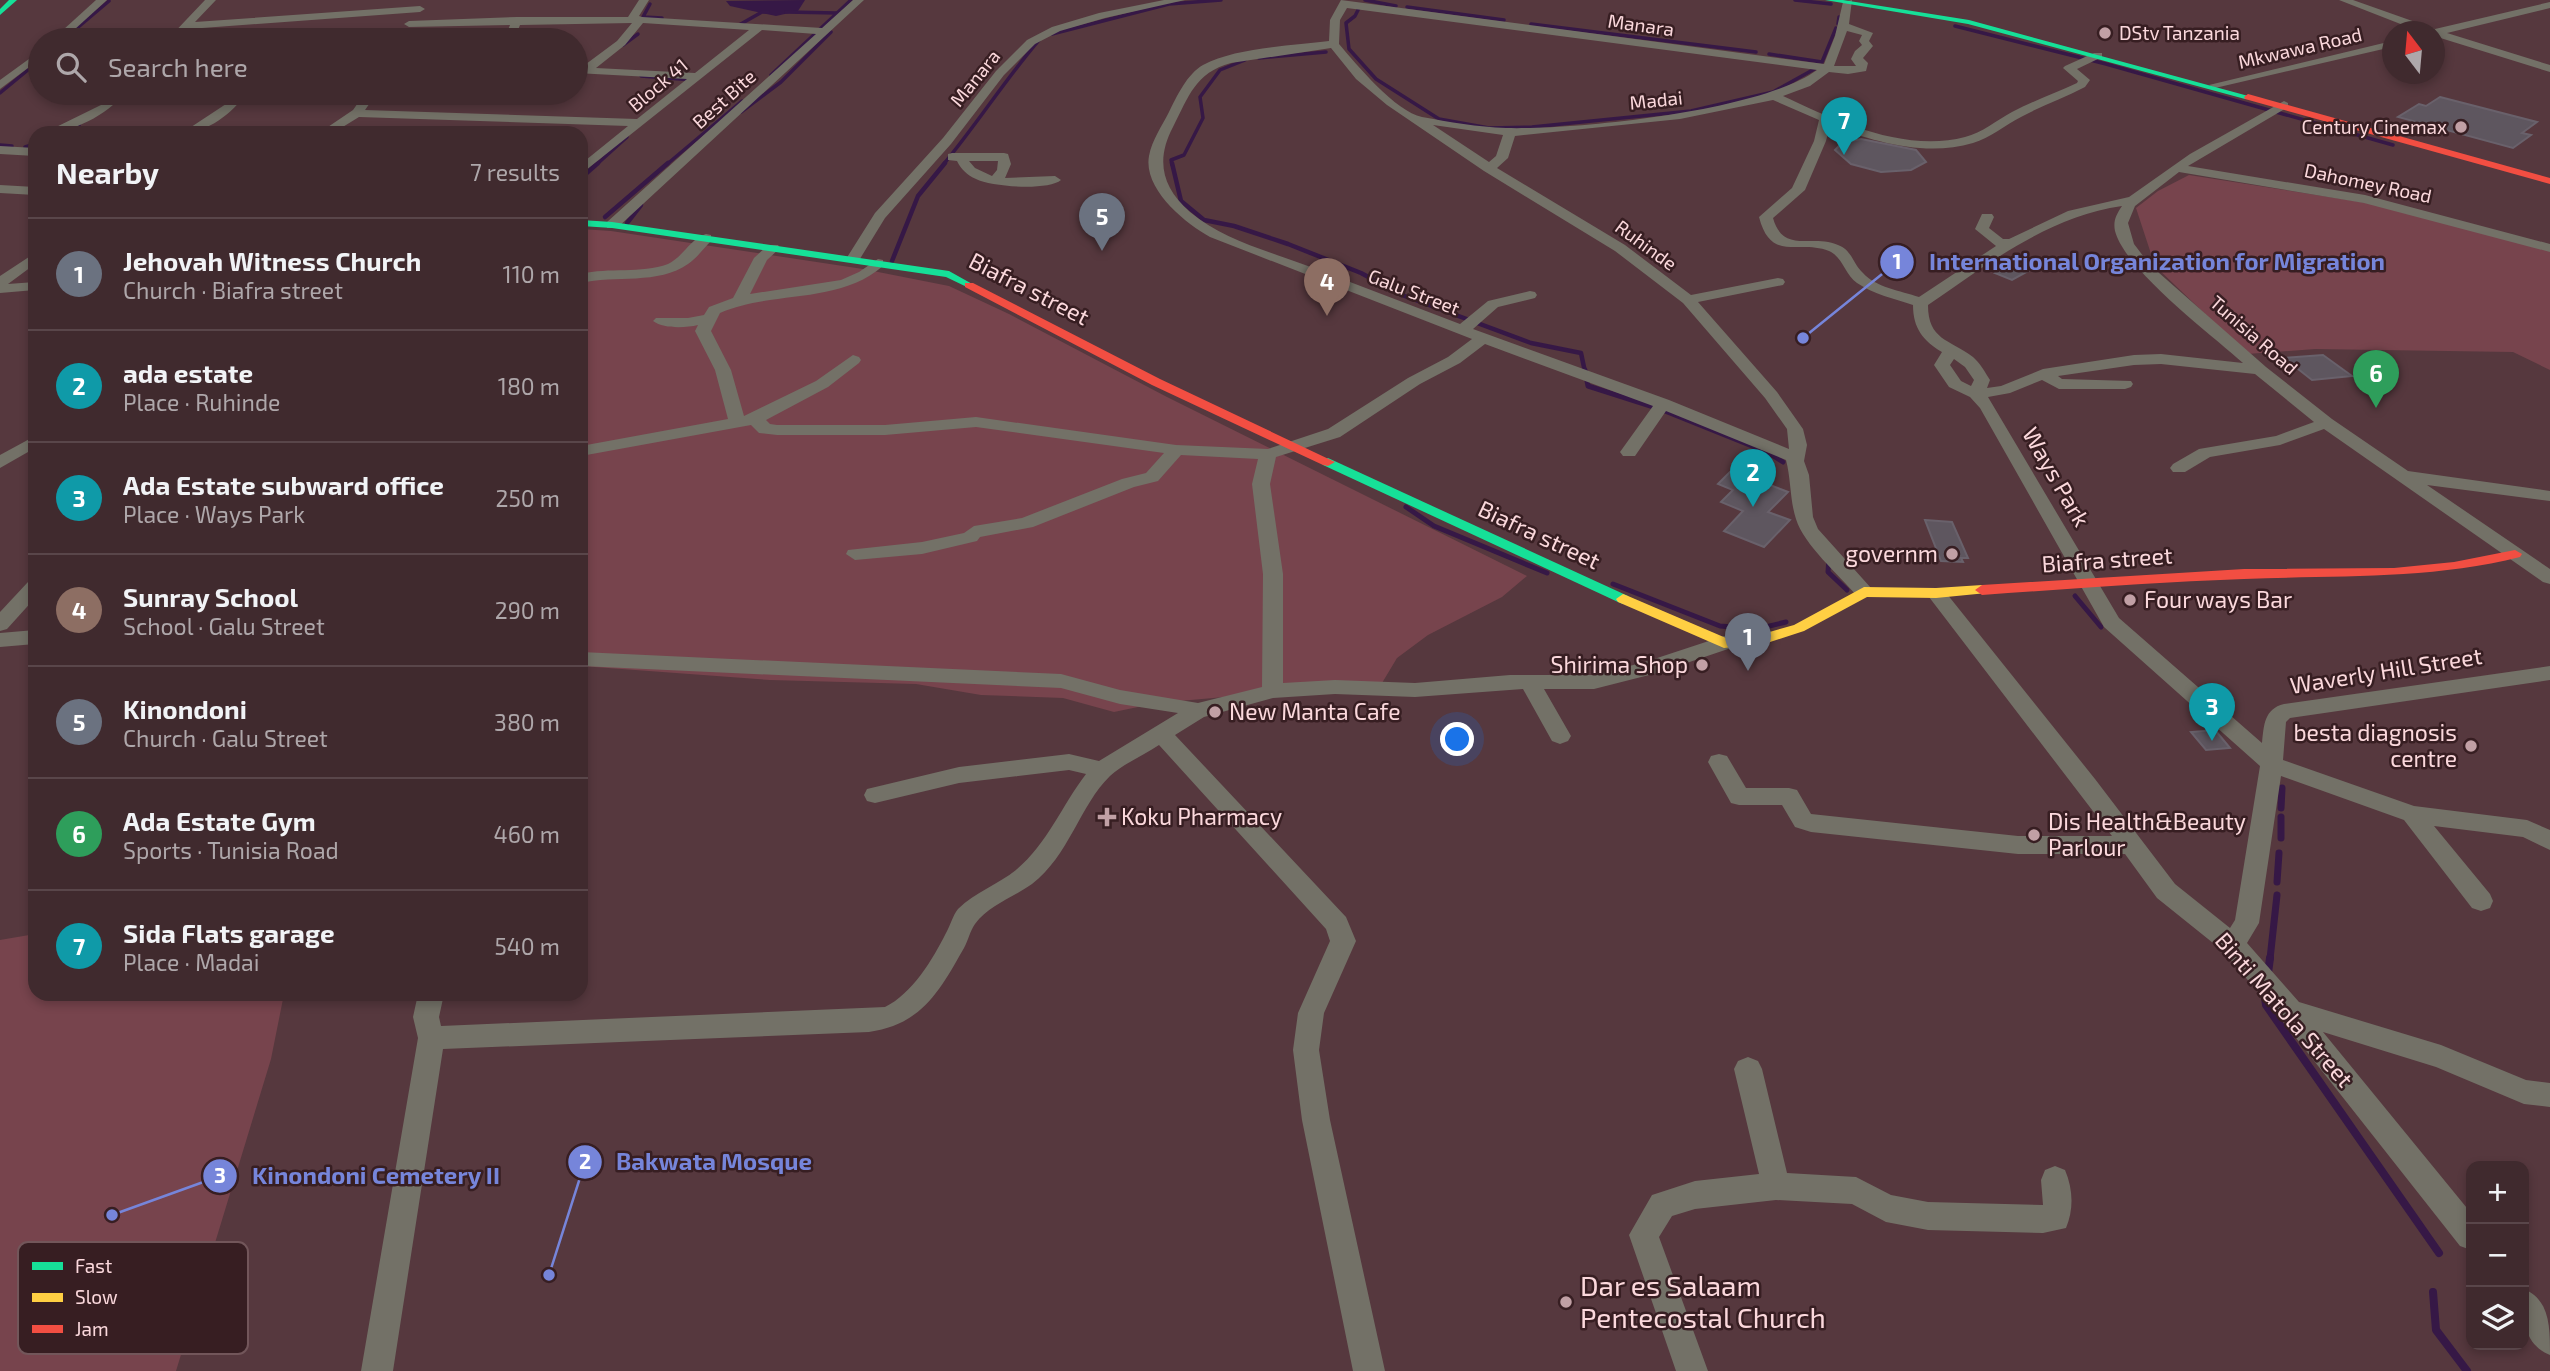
<!DOCTYPE html>
<meta charset="utf-8">
<style>
body{margin:0;font-family:"Exo 2",sans-serif;background:#473236;color:#f1f3f6}
.controls{position:absolute;right:21px;bottom:21px;display:grid;overflow:hidden;border-radius:14px;box-shadow:0 4px 10px #0003}
.controls button{width:63px;height:63px;display:grid;place-items:center;padding:0;border:0;border-bottom:2px solid #59464a;background:#402a2e;color:#f1f3f6;font:35px sans-serif}
.compass{position:absolute;left:2382px;top:21px;width:63px;height:63px;border-radius:50%;background:#402a2e;box-shadow:0 4px 10px #0003;rotate:344deg}
.you{position:absolute;left:1458px;top:740px;width:24px;height:24px;margin:-18px;border:5px solid #fff;border-radius:50%;background:#1a73e8;box-shadow:0 0 0 10px #1a73e833}
.badge{display:grid;place-items:center;width:46px;height:46px;border-radius:50%;background:#e797bd;color:#fff;font-size:23px;font-weight:700}
.pin{position:absolute;translate:-50% -58px;filter:drop-shadow(0 2px 4px #0008)}
.pin::after{content:'';position:absolute;top:37px;width:24px;height:21px;background:inherit;clip-path:polygon(0 0,100% 0,50% 100%)}
.list{margin:0;padding:0;list-style:none}
h2{display:flex;justify-content:space-between;align-items:center;height:91px;margin:0;padding:0 28px;font-size:30px}
h2 small{font-size:23px;font-weight:400;color:#aea7aa}
.list li{display:grid;grid-template-columns:46px 1fr auto;gap:21px;align-items:center;box-sizing:border-box;height:112px;padding:0 28px;border-top:2px solid #59464a}
.list b{display:block;font-size:26px;white-space:nowrap}
.list p{margin:0;font-size:23px;white-space:nowrap;color:#aea7aa}
.list em{font-size:23px;font-style:normal;color:#aea7aa}
.icon{flex:none;width:38px;height:38px;fill:none;stroke:currentColor;stroke-width:2;stroke-linecap:round;stroke-linejoin:round}
.map{position:relative;flex:none;width:2550px;height:1371px;overflow:hidden}
.search{position:absolute;background:#402a2e;box-shadow:0 4px 10px #0003;left:28px;top:28px;width:560px;height:77px;display:flex;align-items:center;gap:18px;box-sizing:border-box;padding:0 24px;border-radius:38px;color:#aea7aa;font-size:26px}
.panel{position:absolute;background:#402a2e;box-shadow:0 4px 10px #0003;left:28px;top:126px;width:560px;height:875px;border-radius:21px}
.map>svg:first-child{display:block}
</style>
<div class="map">
<svg width="2550" height="1371" viewBox="0 0 2550 1371">
<rect width="100%" height="100%" fill="#56383e"/>
<!-- green -->
<g fill="#77444d">
<polygon points="2189,175 2406,209 2550,251 2550,370 2513,352 2315,349 2247,354 2155,266 2136,208 2158,191"/>
<polygon points="581,229 611,231 863,269 949,286 1009,314 1167,397 1527,576 1502,597 1428,635 1397,658 1382,683 1157,703 1114,712 1063,698 981,695 916,684 770,680 581,666"/>
<polygon points="35,934 35,994 284,994 271,1059 176,1371 0,1371 0,940"/>
</g>
<!-- water -->
<polygon fill="#361846" points="805,0 798,11 776,16 730,6 726,1"/>
<g fill="none" stroke-linecap="round" stroke-linejoin="round">
<!-- stream-far4 -->
<g stroke="#361846" stroke-width="3.5">
<polyline points="1365,0 1396,6"/>
<polyline points="1795,0 1831,4"/>
<polyline points="650,4 643,17 662,18"/>
<polygon points="1360,6 1377,7 1818,67 1773,92 1691,111 1532,127 1489,128 1439,119 1376,79 1349,49 1346,23 1355,16"/>
<polyline points="1407,7 1504,20"/>
<polyline points="786,12 837,13"/>
<polyline points="1531,24 1756,52"/>
<polyline points="1838,24 1839,17"/>
<polyline points="741,26 739,25 762,12 768,12"/>
<polyline points="1955,26 2106,64 2393,145"/>
<polyline points="1052,34 1169,4 1221,0"/>
<polyline points="63,40 109,1"/>
<polyline points="623,45 638,34"/>
<polyline points="1769,54 1822,62 1836,28"/>
<polyline points="1259,58 1326,52"/>
<polyline points="771,75 851,0"/>
<polyline points="641,76 693,80"/>
<polyline points="0,93 40,60"/>
<polyline points="741,112 781,82 831,32"/>
<polyline points="60,133 79,125"/>
<polyline points="0,145 12,146"/>
<polyline points="25,147 35,144"/>
<polyline points="596,165 627,137"/>
<polyline points="666,165 742,101"/>
<path d="M943 165C977 124 1005 80 1039 40"/>
<polyline points="1172,165 1171,160 1184,155 1203,118 1200,97 1220,70 1245,60"/>
</g>
<!-- stream-far3 -->
<g stroke="#361846" stroke-width="4.5">
<polyline points="1172,163 1181,201 1204,220 1234,226 1288,244 1361,273 1402,295 1531,343 1581,353 1585,372"/>
<polyline points="581,178 598,163"/>
<polyline points="605,217 668,163"/>
<polyline points="627,223 641,205"/>
<polyline points="892,261 918,196 945,163"/>
</g>
<!-- stream-far2 -->
<g stroke="#361846" stroke-width="5">
<polyline points="1585,370 1588,386 1660,409 1767,452 1783,462"/>
<polyline points="1406,507 1434,526 1547,573"/>
<polyline points="1829,558 1828,572 1847,590"/>
<polyline points="1613,584 1720,626 1757,629 1786,622"/>
<polyline points="2075,596 2101,627"/>
</g>
<!-- stream-far1 -->
<g stroke="#361846" stroke-width="7">
<polyline points="2281,808 2282,788"/>
<polyline points="2281,817 2281,838"/>
<polyline points="2277,882 2279,853"/>
<polyline points="2270,959 2277,895"/>
</g>
<!-- stream -->
<g stroke="#361846" stroke-width="8">
<polyline points="2268,973 2270,958"/>
<polyline points="2265,998 2266,1005 2439,1253"/>
<polyline points="2433,1292 2436,1330 2467,1371"/>
</g>
</g>
<!-- building -->
<g fill="#5e565f" stroke="#69616b" stroke-width="2">
<polygon points="2440,97 2537,122 2522,133 2531,135 2513,148 2398,117 2419,104 2426,106"/>
<polygon points="1861,139 1916,150 1926,162 1911,170 1881,172 1851,164 1835,150 1842,143"/>
<polygon points="2012,262 2032,269 2012,280 1995,273"/>
<polygon points="2323,355 2352,376 2312,380 2284,358"/>
<polygon points="1730,472 1745,478 1747,476 1788,492 1768,512 1790,520 1764,547 1724,531 1743,511 1721,502 1733,490 1718,484"/>
<polygon points="1925,520 1952,522 1968,558 1961,558 1963,562 1941,561"/>
<polygon points="2215,730 2230,748 2206,750 2191,732"/>
</g>
<g fill="none" stroke-linecap="round" stroke-linejoin="round">
<!-- street -->
<g fill="#737167" fill-rule="evenodd">
<polygon points="96,0 107,0 63,40 52,40"/>
<polygon points="205,0 216,0 195,22 420,6 425,9 420,12 189,29 178,40 167,40"/>
<path d="M639 0H649L639 16 642 17 822 28 853 0H864L617 228H607V222L816 34 762 30 581 174V164L628 126 359 117 333 133H319L353 110 365 93H377L365 110 637 119 687 79 576 73V67H582L617 41 632 23 520 25 514 40H504L510 25 409 27 404 24 409 21 517 17H628ZM643 23 749 30 695 73 596 68 625 45Z"/>
<polygon points="1164,0 1185,0 1105,18 1060,31 1035,44 1004,75 951,144 885,218 858,262 848,262 846,259 875,213 943,138 996,71 1027,40 1052,27 1099,13"/>
<path d="M1341 0 1824 64 1835 36 1843 2 1852 0 1849 24 1873 33 1869 41 1873 46 1863 58 1868 63 1866 71 1848 74 1829 72 1810 86 1783 96C1836 121 1905 153 1965 137 1982 133 1997 120 2012 112 2033 101 2056 93 2077 83L2078 81 2063 68 2065 66 2094 53H2102V57L2077 69 2090 80 2085 87C2064 98 2041 106 2021 117 2005 125 1990 138 1973 143 1926 157 1874 142 1830 125L1826 141 1805 190 1773 218C1783 254 1812 234 1838 245 1852 250 1853 264 1863 273 1875 287 1901 291 1919 297L1996 246 1975 229 1982 214H1992L1994 217 1989 228 2003 239H2009L2068 211 2129 197 2190 154 2284 101 2288 103V107L2188 166 2365 195 2550 244V252L2364 203 2179 172 2135 206 2128 223 2134 244 2150 265 2266 367 2332 419 2408 471 2550 491V501L2427 485 2550 569V584L2543 582 2324 429 2280 445 2210 457 2185 472H2173L2170 468 2173 464 2199 449 2276 436 2314 422 2255 374 2161 364 2134 365 2058 376 2062 379 2131 381 2133 384 2131 387 2125 389H2059L2042 380 2010 393 1988 397 2119 618 2262 743C2264 725 2264 709 2284 704L2550 666V680L2290 718 2286 722 2283 760 2414 806 2527 820 2550 830V850L2523 837 2434 826 2490 894 2493 901 2490 908 2481 911 2472 908 2404 820 2281 776 2259 923 2247 943 2299 1002 2441 1045 2526 1080 2550 1083V1107L2524 1104 2436 1067 2323 1032 2471 1213V1250L2460 1246 2281 1019 2223 951 2157 898 2125 854H2018L1811 832 1795 827 1782 805H1739L1731 803 1708 762 1711 756 1719 754 1727 756 1746 788H1789L1797 790 1811 814 2018 836H2112L1929 597 1926 593 1929 589H1943L2095 779 2175 884 2230 928 2235 920 2260 766 2104 627 1980 408 1970 397 1949 387 1934 365 1942 352C1923 341 1913 328 1913 305 1895 299 1873 294 1857 283 1845 275 1843 257 1829 251 1798 239 1771 263 1759 217L1792 188 1814 141 1819 120 1773 100 1680 119 1515 136 1508 158 1497 168 1625 245 1691 295 1778 278 1783 279 1785 282 1783 285 1698 302 1777 392 1803 429 1807 445 1804 461 1809 475 1813 517 1818 529 1871 588 1874 592 1871 596H1857C1839 575 1804 545 1796 519 1790 501 1791 479 1786 460L1666 411 1635 456H1623L1620 452 1653 406 1485 344 1460 363 1420 384 1340 437 1276 457 1270 484 1283 574V683L1335 680 1415 683 1510 675H1594L1645 662 1724 636 1731 638 1734 643 1731 648 1657 673 1594 689H1544L1571 736 1568 741 1560 744 1552 741 1523 689 1415 697 1335 694 1273 698 1204 717 1175 735 1346 917 1356 941 1324 1013 1319 1050 1330 1120 1385 1371H1353L1302 1120 1293 1050 1298 1013 1330 941 1326 929 1159 745C1144 755 1123 764 1110 776 1080 805 1069 856 1032 884 1014 897 989 905 975 924 970 931 968 941 964 948 939 992 922 1024 869 1032L443 1049 393 1371H361L418 1038 413 1017 418 994H444L439 1017 441 1026 885 1007C912 994 933 959 946 933 950 926 953 915 958 909 975 892 999 884 1016 870 1048 843 1062 805 1086 774L1069 770 959 783 875 803 867 801 864 795 867 789 959 767 1069 754 1099 761 1178 713 1120 704 1061 688 581 666V652L1061 674 1120 690 1198 703 1262 687 1263 574 1252 484 1258 459 1181 455 1158 481 1134 487 1033 527 980 537 977 541 922 554 855 560 846 554 848 550 922 542 964 533 974 526 1022 518 1122 479 1146 473 1164 453 976 427 885 435H777L759 433 751 425 581 456V446L728 419 715 370 695 331 698 325C685 328 664 329 653 321L656 318H688L704 315 709 307 733 298 754 258 768 245H778L780 248 767 260 750 294 841 280 859 272 878 259 883 260V266C838 305 772 290 720 313L711 331 731 370 744 416 816 381 853 355 859 357 861 360 859 363 828 387 766 420 770 424 777 425H885L976 417 1176 445 1268 449 1328 429 1408 378 1448 357 1472 339 1210 237C1185 223 1143 189 1149 156 1152 140 1162 126 1169 112 1177 96 1187 74 1203 65 1236 47 1292 46 1329 41L1330 20ZM1347 8 1817 70C1761 111 1577 130 1506 128 1478 127 1449 122 1422 117 1396 112 1356 64 1339 44L1340 20ZM1847 31 1862 35 1859 41 1862 45 1855 51 1851 59 1856 66H1834ZM1331 48 1356 79 1387 105 1484 171 1615 251 1683 303 1765 398 1787 429 1789 449 1669 400 1473 329 1498 307 1535 298 1537 295 1535 292 1530 291 1488 301 1460 324C1412 306 1364 287 1316 269 1275 253 1224 241 1190 212 1161 187 1156 159 1173 127 1189 96 1195 73 1231 63ZM1433 125 1503 135 1496 156 1489 162ZM2122 206C2116 215 2113 221 2115 231 2125 270 2212 335 2243 363L2161 354 2134 355 2043 369 2001 386 1987 388 1990 380C1985 372 1980 363 1973 357 1949 339 1928 340 1928 305 1988 264 2047 217 2122 206ZM1954 359 1965 367 1974 380 1971 386 1961 381 1950 365Z"/>
<polygon points="2339,0 2353,0 2435,29 2550,2 2550,8 2447,33 2550,65 2550,72 2434,36 2434,32 2421,32"/>
<polygon points="2392,41 2392,47 2215,88 2209,85"/>
<polygon points="40,51 40,59 0,89 0,80"/>
<path d="M113 93H125C107 115 72 133 44 133L103 104Z"/>
<path d="M235 93H247C232 113 208 133 182 133L226 104Z"/>
<polygon points="0,146 35,148 35,156 0,154"/>
<path d="M952 153H1004L1008 154 1011 164 1005 178 1055 176 1061 180C1048 191 992 187 976 179 967 175 961 169 957 161L948 160V154ZM969 161H998L997 170 992 176 975 168Z"/>
<polygon points="0,185 35,187 35,195 0,193"/>
<path d="M706 234 711 235V241C703 249 697 258 688 264 659 285 614 275 581 283V274C609 267 641 274 668 264 683 257 691 238 706 234Z"/>
<polygon points="35,253 35,264 8,284 35,282 35,290 0,293 0,276"/>
<polygon points="35,436 35,448 0,468 0,455"/>
<polygon points="35,580 35,598 7,629 0,631 0,612 28,582"/>
<polygon points="35,630 35,644 0,647 0,633"/>
<path d="M1748 1057 1758 1061 1762 1069 1787 1173 1856 1177 1891 1195 1928 1202 2043 1205 2041 1180 2045 1170 2055 1166 2065 1170C2073 1189 2074 1209 2066 1228L2043 1233 1928 1230 1886 1222 1852 1204 1776 1200 1695 1209 1672 1216 1659 1237 1708 1371H1676L1629 1235 1652 1195 1695 1181 1759 1174 1734 1069 1738 1061Z"/>
<path d="M2524 1289C2550 1300 2550 1327 2550 1355 2521 1343 2524 1316 2524 1289Z"/>
</g>
<!-- fast -->
<g fill="#16e098" fill-rule="evenodd">
<polygon points="9,0 17,0 0,15 0,9"/>
<polygon points="1825,0 1843,0 1969,20 2252,97 2245,99 1968,24"/>
<polygon points="581,220 612,222 949,271 974,285 969,288 946,277 612,228 581,226"/>
<polygon points="1328,458 1628,596 1630,599 1623,604 1618,602 1323,465 1321,462"/>
</g>
<!-- slow -->
<polygon fill="#ffcf43" fill-rule="evenodd" points="1982,585 1989,590 1987,593 1936,598 1867,597 1804,631 1767,643 1724,648 1618,602 1616,599 1623,594 1628,596 1726,638 1766,633 1794,625 1864,587 1936,588"/>
<!-- jam -->
<g fill="#f24e42" fill-rule="evenodd">
<polygon points="2248,94 2550,178 2550,184 2245,99 2244,97"/>
<polygon points="965,283 973,283 1160,379 1335,462 1328,466 1323,465 1152,385 965,287"/>
<path d="M2515 550 2522 554 2520 557C2429 580 2337 575 2244 579 2156 582 2069 589 1982 595L1975 590 1982 585 2244 569 2394 568 2454 562Z"/>
</g>
</g>
<!-- markers -->
<g fill="#c1a0a5" stroke="#371e22" stroke-width="2.5">
<circle cx="2105" cy="33" r="7"/>
<circle cx="2461" cy="127" r="7"/>
<circle cx="1952" cy="554" r="7"/>
<circle cx="2130" cy="600" r="7"/>
<circle cx="1702" cy="665" r="7"/>
<circle cx="1215" cy="712" r="7"/>
<circle cx="2471" cy="746" r="7"/>
<path d="M1103.5 806.5h7v7h7v7h-7v7h-7v-7h-7v-7h7z"/>
<circle cx="2034" cy="835" r="7"/>
<circle cx="1566" cy="1302" r="7"/>
</g>
<g text-anchor="middle" stroke-width="5" stroke-linejoin="round" paint-order="stroke">
<!-- far-street labels -->
<g font-size="19" fill="#fbd8dc" stroke="#371e22">
<text transform="translate(1641 25) rotate(8)" y="7">Manara</text>
<text transform="translate(2300 48) rotate(-13)" y="7">Mkwawa Road</text>
<text transform="translate(975 78) rotate(-51)" y="7">Manara</text>
<text transform="translate(658 85) rotate(-40)" y="7">Block 41</text>
<text transform="translate(724 99) rotate(-42)" y="7">Best Bite</text>
<text transform="translate(1656 100) rotate(-6)" y="7">Madai</text>
<text transform="translate(2368 183) rotate(12)" y="7">Dahomey Road</text>
<text transform="translate(1646 245) rotate(36)" y="7">Ruhinde</text>
<text transform="translate(1414 292) rotate(21)" y="7">Galu Street</text>
<text transform="translate(2254 335) rotate(41)" y="7">Tunisia Road</text>
</g>
<!-- far-poi labels -->
<g font-size="19" fill="#fbd8dc" stroke="#371e22" text-anchor="start">
<text x="2119" y="40">DStv Tanzania</text>
<text x="2447" y="134" text-anchor="end">Century Cinemax</text>
</g>
<!-- street labels -->
<g font-size="23" fill="#fbd8dc" stroke="#371e22">
<text transform="translate(1029 289) rotate(27)" y="8">Biafra street</text>
<text transform="translate(2056 477) rotate(60)" y="8">Ways Park</text>
<text transform="translate(1539 535) rotate(25)" y="8">Biafra street</text>
<text transform="translate(2107 560) rotate(-4)" y="8">Biafra street</text>
<text transform="translate(2386 671) rotate(-9)" y="8">Waverly Hill Street</text>
<text transform="translate(2284 1010) rotate(49)" y="8">Binti Matola Street</text>
</g>
<!-- poi labels -->
<g font-size="23" fill="#fbd8dc" stroke="#371e22" text-anchor="start">
<text x="1938" y="562" text-anchor="end">governm</text>
<text x="2144" y="608">Four ways Bar</text>
<text x="1688" y="673" text-anchor="end">Shirima Shop</text>
<text x="1229" y="720">New Manta Cafe</text>
<text x="2457" y="741" text-anchor="end">besta diagnosis<tspan x="2457" dy="26">centre</tspan></text>
<text x="1121" y="825">Koku Pharmacy</text>
<text x="2048" y="830">Dis Health&amp;Beauty<tspan x="2048" dy="26">Parlour</tspan></text>
</g>
<!-- near-poi labels -->
<g font-size="28" fill="#fbd8dc" stroke="#371e22" text-anchor="start">
<text x="1580" y="1296">Dar es Salaam<tspan x="1580" dy="32">Pentecostal Church</tspan></text>
</g>
</g>
<!-- legend -->
<rect x="18" y="1242" width="230" height="112" rx="10" fill="#371e22" stroke="#72565a" stroke-width="2"/>
<rect x="32" y="1262" width="31" height="8" fill="#16e098"/>
<rect x="32" y="1293" width="31" height="9" fill="#ffcf43"/>
<rect x="32" y="1325" width="31" height="8" fill="#f24e42"/>
<g font-size="19" fill="#fbd8dc">
<text x="75" y="1273">Fast</text>
<text x="75" y="1304">Slow</text>
<text x="75" y="1336">Jam</text>
</g>
<!-- callouts -->
<path fill="none" stroke="#7685da" stroke-width="2.5" d="M1803 338L1897 262M549 1275L585 1162M112 1215L220 1176"/>
<g fill="#7685da" stroke="#371e22" stroke-width="2.5">
<circle cx="1803" cy="338" r="7"/>
<circle cx="549" cy="1275" r="7"/>
<circle cx="112" cy="1215" r="7"/>
<circle cx="1897" cy="262" r="18"/>
<circle cx="585" cy="1162" r="18"/>
<circle cx="220" cy="1176" r="18"/>
</g>
<g font-size="21" text-anchor="middle" font-weight="bold" fill="#fff">
<text x="1897" y="269">1</text>
<text x="585" y="1169">2</text>
<text x="220" y="1183">3</text>
</g>
<g font-size="24" text-anchor="middle" font-weight="bold" fill="#7685da" stroke="#371e22" stroke-width="5" stroke-linejoin="round" paint-order="stroke">
<text x="2157" y="270">International Organization for Migration</text>
<text x="714" y="1170">Bakwata Mosque</text>
<text x="376" y="1184">Kinondoni Cemetery II</text>
</g>
</svg>
<div class="controls">
<button>+</button>
<button>−</button>
<button><svg class="icon" aria-label="layers" viewBox="0 0 24 24"><path d="M12 4l9 5-9 5-9-5zM3 14l9 5 9-5"/></svg></button>
</div>
<svg class="compass" viewBox="-18 -18 36 36"><path d="M0-13l5 13h-10z" fill="#e53935"/><path d="M0 13l5-13h-10z" fill="#aea7aa"/></svg>
<div class="you"></div>
<div class="pin badge" style="left:1748px;top:671px;background:#6b7280">1</div>
<div class="pin badge" style="left:1753px;top:507px;background:#0f9aa8">2</div>
<div class="pin badge" style="left:2212px;top:741px;background:#0f9aa8">3</div>
<div class="pin badge" style="left:1327px;top:316px;background:#8d6e63">4</div>
<div class="pin badge" style="left:1102px;top:251px;background:#6b7280">5</div>
<div class="pin badge" style="left:2376px;top:408px;background:#2e9e5b">6</div>
<div class="pin badge" style="left:1844px;top:155px;background:#0f9aa8">7</div>
<div class="search"><svg class="icon" aria-label="search" viewBox="0 0 24 24"><circle cx="10" cy="10" r="6"/><path d="M15 15l6 6"/></svg>Search here</div>
<section class="panel">
<h2>Nearby<small>7 results</small></h2>
<ul class="list">
<li><span class="badge" style="background:#6b7280">1</span><div><b>Jehovah Witness Church</b><p>Church · Biafra street</p></div><em>110 m</em></li>
<li><span class="badge" style="background:#0f9aa8">2</span><div><b>ada estate</b><p>Place · Ruhinde</p></div><em>180 m</em></li>
<li><span class="badge" style="background:#0f9aa8">3</span><div><b>Ada Estate subward office</b><p>Place · Ways Park</p></div><em>250 m</em></li>
<li><span class="badge" style="background:#8d6e63">4</span><div><b>Sunray School</b><p>School · Galu Street</p></div><em>290 m</em></li>
<li><span class="badge" style="background:#6b7280">5</span><div><b>Kinondoni</b><p>Church · Galu Street</p></div><em>380 m</em></li>
<li><span class="badge" style="background:#2e9e5b">6</span><div><b>Ada Estate Gym</b><p>Sports · Tunisia Road</p></div><em>460 m</em></li>
<li><span class="badge" style="background:#0f9aa8">7</span><div><b>Sida Flats garage</b><p>Place · Madai</p></div><em>540 m</em></li>
</ul>
</section>
</div>
